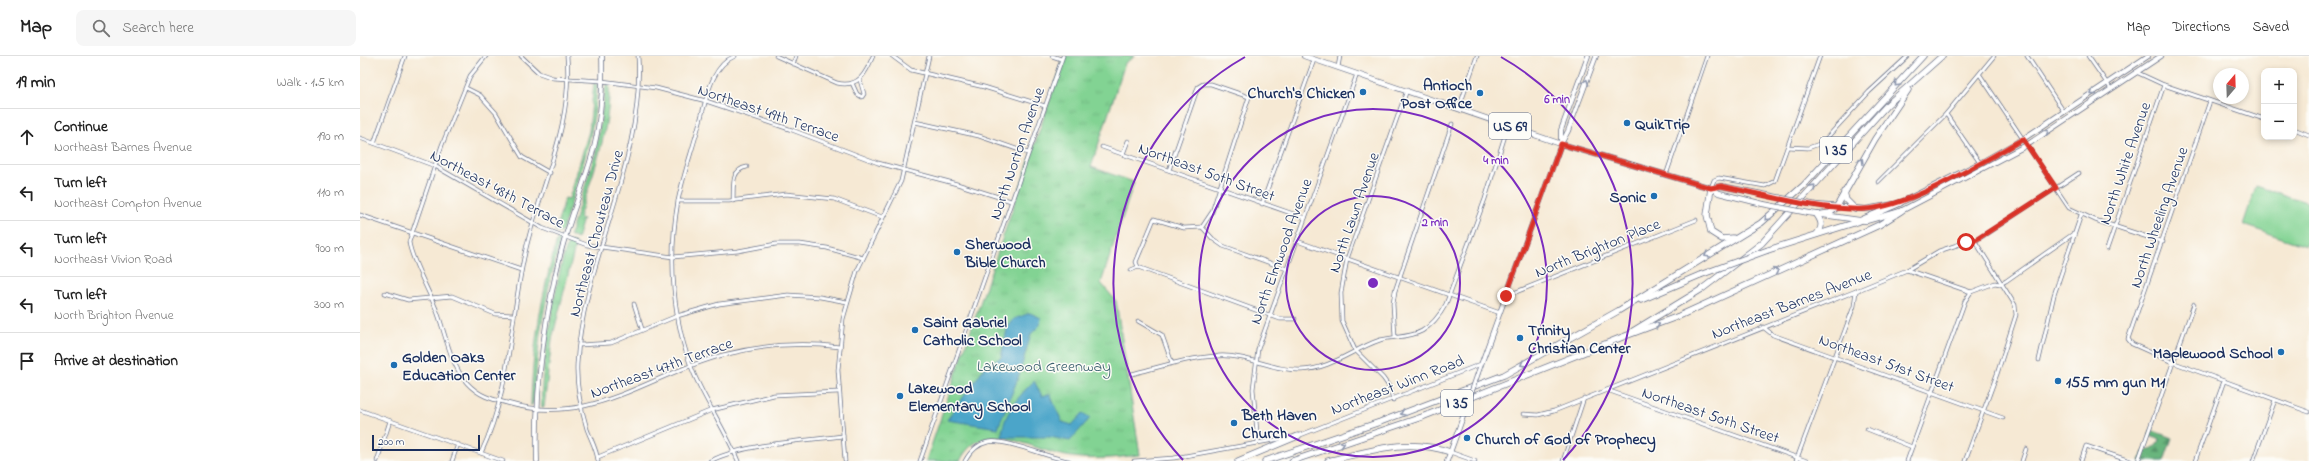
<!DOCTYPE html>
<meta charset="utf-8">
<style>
body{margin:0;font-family:"Indie Flower",sans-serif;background:#f6f6f6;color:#222}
.controls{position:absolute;right:12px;top:12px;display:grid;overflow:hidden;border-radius:8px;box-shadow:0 2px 6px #0003}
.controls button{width:36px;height:36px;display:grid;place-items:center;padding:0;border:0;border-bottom:1px solid #e0e0e0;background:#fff;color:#222;font:20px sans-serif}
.compass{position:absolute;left:1853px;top:12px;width:36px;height:36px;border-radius:50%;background:#fff;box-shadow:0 2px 6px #0003;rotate:19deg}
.scale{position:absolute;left:12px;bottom:10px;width:108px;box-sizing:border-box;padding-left:4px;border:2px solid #1b2f5e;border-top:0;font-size:11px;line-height:14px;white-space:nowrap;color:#1b2f5e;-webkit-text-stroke:3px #fdfcf7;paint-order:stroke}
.stop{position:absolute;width:12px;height:12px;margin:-9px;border:3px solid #d93025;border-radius:50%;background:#fff}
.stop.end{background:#d93025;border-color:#fff;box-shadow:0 1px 4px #0008}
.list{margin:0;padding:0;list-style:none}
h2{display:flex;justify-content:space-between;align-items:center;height:52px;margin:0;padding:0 16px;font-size:17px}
h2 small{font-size:13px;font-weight:400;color:#767676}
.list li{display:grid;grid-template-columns:26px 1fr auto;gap:12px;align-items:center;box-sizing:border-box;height:56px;padding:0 16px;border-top:1px solid #e0e0e0}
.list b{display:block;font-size:15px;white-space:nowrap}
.list p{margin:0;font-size:13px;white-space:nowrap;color:#767676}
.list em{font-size:13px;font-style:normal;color:#767676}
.icon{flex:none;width:22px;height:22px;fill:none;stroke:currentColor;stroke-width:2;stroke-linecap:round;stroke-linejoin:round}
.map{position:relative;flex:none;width:1949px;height:405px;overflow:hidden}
header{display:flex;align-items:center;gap:24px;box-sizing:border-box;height:56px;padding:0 20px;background:#fff;border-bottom:1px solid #e0e0e0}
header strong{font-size:19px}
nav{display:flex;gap:22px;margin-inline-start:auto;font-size:14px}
.search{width:280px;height:36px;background:#f6f6f6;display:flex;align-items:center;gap:10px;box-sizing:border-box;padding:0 14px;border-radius:8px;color:#767676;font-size:15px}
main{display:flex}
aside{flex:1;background:#fff}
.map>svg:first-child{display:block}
</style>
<header>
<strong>Map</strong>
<div class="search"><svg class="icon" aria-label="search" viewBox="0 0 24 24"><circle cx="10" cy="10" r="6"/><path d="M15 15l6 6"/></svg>Search here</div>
<nav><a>Map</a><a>Directions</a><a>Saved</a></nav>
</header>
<main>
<aside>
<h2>19 min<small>Walk · 1.5 km</small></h2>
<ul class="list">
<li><svg class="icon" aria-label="ahead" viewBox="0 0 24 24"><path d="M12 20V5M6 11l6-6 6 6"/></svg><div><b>Continue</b><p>Northeast Barnes Avenue</p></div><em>190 m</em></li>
<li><svg class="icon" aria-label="left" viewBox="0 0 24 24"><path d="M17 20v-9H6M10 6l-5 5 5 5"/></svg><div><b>Turn left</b><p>Northeast Compton Avenue</p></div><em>110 m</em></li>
<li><svg class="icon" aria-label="left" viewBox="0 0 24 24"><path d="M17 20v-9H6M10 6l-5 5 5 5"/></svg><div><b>Turn left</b><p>Northeast Vivion Road</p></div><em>900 m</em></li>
<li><svg class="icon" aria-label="left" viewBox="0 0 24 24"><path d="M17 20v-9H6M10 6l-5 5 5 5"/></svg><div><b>Turn left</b><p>North Brighton Avenue</p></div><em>300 m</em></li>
<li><svg class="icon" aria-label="arrive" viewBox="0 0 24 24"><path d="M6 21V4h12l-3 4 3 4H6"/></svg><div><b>Arrive at destination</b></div></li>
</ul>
</aside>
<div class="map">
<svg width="1949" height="405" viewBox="0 0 1949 405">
<defs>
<pattern id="grass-tufts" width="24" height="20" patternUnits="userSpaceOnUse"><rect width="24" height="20" fill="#82d393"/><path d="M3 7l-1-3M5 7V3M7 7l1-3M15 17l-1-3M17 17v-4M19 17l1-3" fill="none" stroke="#70b581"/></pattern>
<pattern id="forest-firs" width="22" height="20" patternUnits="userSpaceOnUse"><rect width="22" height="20" fill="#69b57d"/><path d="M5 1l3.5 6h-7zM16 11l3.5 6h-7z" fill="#56946a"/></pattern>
</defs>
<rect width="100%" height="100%" fill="#fdfcf7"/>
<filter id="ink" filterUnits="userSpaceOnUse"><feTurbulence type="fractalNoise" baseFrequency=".025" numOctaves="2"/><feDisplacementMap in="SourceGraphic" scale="8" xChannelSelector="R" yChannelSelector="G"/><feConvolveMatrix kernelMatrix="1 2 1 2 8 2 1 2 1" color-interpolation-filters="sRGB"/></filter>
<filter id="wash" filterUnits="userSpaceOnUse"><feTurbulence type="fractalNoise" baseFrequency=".012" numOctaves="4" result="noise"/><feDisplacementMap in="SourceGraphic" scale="16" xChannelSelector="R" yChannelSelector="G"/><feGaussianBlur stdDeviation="0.9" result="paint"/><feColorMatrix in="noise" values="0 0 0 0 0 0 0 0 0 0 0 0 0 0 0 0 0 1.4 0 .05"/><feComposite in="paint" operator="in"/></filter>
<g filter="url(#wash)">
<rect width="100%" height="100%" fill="#f6e9d4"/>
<!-- grass -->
<g fill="url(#grass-tufts)" stroke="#4e8178">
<path d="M705 0H775L765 7 731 111 774 126 741 227 756 245 780 399C753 402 728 405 701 399 666 391 622 361 600 405H566Z"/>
<path d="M234 26 237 29C235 81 217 127 202 176L200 177 195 175 205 142 209 143 229 75Z"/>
<path d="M249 27C251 73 232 119 219 162L223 163 217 183 210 179 236 95 246 29Z"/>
<path d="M198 181 200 184 189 230 180 277 173 348 171 350C172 293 182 235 198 181Z"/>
<path d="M210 185 216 187 192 283 184 351H182C177 338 200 191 210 185Z"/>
</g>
<!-- forest -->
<path fill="url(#forest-firs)" stroke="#42726e" d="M1791 374 1812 382 1804 405H1780L1783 396C1790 393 1797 392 1799 384L1789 379Z"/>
<!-- pitch -->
<polygon fill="#82d393" stroke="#4e8178" points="1896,130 1949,147 1949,181 1946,190 1883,169"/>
<!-- water -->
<g fill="#4ca5c9" stroke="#346a94">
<polygon points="670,257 681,262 680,269 671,278 658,322 638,372 587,364 627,308 641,302 647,273 654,263"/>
<path d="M674 325 682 340 690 338 702 366 712 369 723 357 730 362 710 385 690 381H642C642 359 659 340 674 325Z"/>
</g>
</g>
<g filter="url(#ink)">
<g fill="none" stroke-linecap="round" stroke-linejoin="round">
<!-- minor casing -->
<g stroke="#687087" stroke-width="4.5">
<g id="minor">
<path d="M126 0 110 20 82 89 49 186C51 204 71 238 78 258 86 281 91 309 107 327 119 340 131 343 147 347 231 372 287 319 363 299 401 289 441 286 480 291"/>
<polyline points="161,0 179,17 193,22 242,25 296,32 346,45 432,74 518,107 597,128 651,145"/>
<path d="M375 0C350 10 346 46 339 69 332 95 323 120 318 145 308 202 312 265 334 318 347 348 366 375 378 405"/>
<path d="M416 0 477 27C499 32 506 17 513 0"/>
<polyline points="532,0 551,14 624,31 685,50"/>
<polyline points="692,0 701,3"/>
<polyline points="1667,0 1704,56"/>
<polyline points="1728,0 1751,33"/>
<polyline points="433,8 436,0"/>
<polyline points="978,11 980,0"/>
<polyline points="1776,16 1804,29 1904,63"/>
<polyline points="1620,19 1709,152 1735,164 1803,186"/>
<polyline points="492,27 497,38 502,41 504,38 500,24"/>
<polyline points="106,32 120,39 136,57 162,101 190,117"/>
<polyline points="1850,45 1768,283 1772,288 1812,306 1949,356"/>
<polyline points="1099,52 1117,0"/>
<polyline points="1586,58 1620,107"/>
<polyline points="555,66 619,80 668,97"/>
<polyline points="1934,73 1949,79"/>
<polyline points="0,82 75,110 182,172 227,189 313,201 378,195 416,188 440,188 467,192 503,202"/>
<polyline points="14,87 45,0"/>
<polyline points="742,91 945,162"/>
<polyline points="1428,91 1448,92 1462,87 1509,36 1548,0"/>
<polyline points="763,98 768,85"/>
<polyline points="809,114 838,31 843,28 851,28 889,41"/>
<polyline points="1306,119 1347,0"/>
<polyline points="1518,126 1586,58 1634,0"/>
<polyline points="1351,132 1354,124 1359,122 1405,130 1415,125 1460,0"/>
<polyline points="318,145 369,145 426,138 474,143 522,161"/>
<path d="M373 145C374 131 370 114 387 111"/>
<polyline points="902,148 954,4"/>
<polyline points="0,159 161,214"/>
<polyline points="842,171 852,156 889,41"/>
<polyline points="937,185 1140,257"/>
<polyline points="1747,193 1804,29"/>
<polyline points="778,211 776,206 794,163 824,172 842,171 853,183 863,190 927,213"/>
<polyline points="778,211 920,263 935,263"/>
<polyline points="771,214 778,211"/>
<polyline points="1547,214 1611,236"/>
<polyline points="1611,236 1635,227 1640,228 1646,225 1713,178"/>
<polyline points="25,237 48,244 92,240 135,258 154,259"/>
<polyline points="1146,240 1336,164"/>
<polyline points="274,248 282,273"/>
<polyline points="778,265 802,279 812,307"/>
<polyline points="1403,271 1413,279 1643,362"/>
<polyline points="1035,281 1033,248 1035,235 1092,68"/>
<polyline points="220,289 251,287 317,260 359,248 428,239 460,241 487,246"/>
<polyline points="1679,304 1694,239 1721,159"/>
<path d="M772 318C800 311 829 301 858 300 887 298 913 315 941 314 971 313 993 293 1020 284 1034 280 1049 282 1062 275 1072 269 1080 259 1086 248L1125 143 1148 70"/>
<polyline points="1247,334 1447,405"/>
<polyline points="1033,344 1030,332 1023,322 995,294 982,265 981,237 987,203 1047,34"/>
<polyline points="0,354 143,405"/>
<polyline points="1163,358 1178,359 1194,355 1496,235 1547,214 1579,195 1606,186 1615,185 1719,117"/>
<polyline points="1507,373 1552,391"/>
<polyline points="938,380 1121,308"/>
<polyline points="898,386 893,333 898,293 997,18"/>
<polyline points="1090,396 1115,405"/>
<path d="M121 397C151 334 150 263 165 197 180 128 213 73 207 0"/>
<polyline points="238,401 352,354 414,339 478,336"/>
<polyline points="17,405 30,365"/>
<polyline points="92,405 98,388"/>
<path d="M238 405C237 394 231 384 227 373 221 353 216 330 217 308 223 202 285 107 278 0"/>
<path d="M350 405C386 387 443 385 483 380"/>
<polyline points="485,405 478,314 483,263 497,215 541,125 569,0"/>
<polyline points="560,405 703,0"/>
<path d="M605 405C610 396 618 388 628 386 644 382 690 402 709 405"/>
<polyline points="774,405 814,402 931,381"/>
<polyline points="1203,405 1224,342"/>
<polyline points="1436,405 1494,250 1496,235"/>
<polyline points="1547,405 1605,245 1611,236"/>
<polyline points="1605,405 1637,318 1656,259 1655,249 1615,185"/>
<polyline points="1662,405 1666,393"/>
<polyline points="1721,405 1726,390 1770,405"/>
<polyline points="1778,405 1834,248"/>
<polyline points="1835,405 1864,325"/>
<polyline points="1893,405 1915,344"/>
</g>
</g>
<!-- secondary casing -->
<g stroke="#687087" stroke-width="5.5">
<g id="secondary">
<polyline points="1201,87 1201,74 1228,0"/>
<polyline points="1118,317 1201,88 1208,75 1236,0"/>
<path d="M177 405C175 334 184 261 202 192 211 160 223 130 232 99 241 67 243 33 242 0"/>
<polyline points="1087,405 1104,358"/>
</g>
</g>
<!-- primary casing -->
<g stroke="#687087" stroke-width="6">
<g id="primary">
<polyline points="944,0 1201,88 1351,132 1359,137 1403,148"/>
<polyline points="1351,132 1361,130 1412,140"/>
<polyline points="1456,149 1506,153 1540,147 1620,107 1663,83 1788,0"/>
<polyline points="1449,157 1506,165 1541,155 1667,89 1801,0"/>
</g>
</g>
<!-- motorway casing -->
<g stroke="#687087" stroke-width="7">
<g id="motorway">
<polyline points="1351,132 1347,159 1351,176 1362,183 1373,182"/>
<polyline points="1484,136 1486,144 1495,153"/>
<path d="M1457 178C1463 171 1462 166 1457 159L1470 157 1476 152 1515 83 1548 34"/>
<polyline points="1408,194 1497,166 1540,147"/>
<polyline points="1281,244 1340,219"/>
<polyline points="1273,275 1342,233 1402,187 1527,49 1582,0"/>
<polyline points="878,405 938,380"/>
<polyline points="905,405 1020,366 1144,319 1258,255 1401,167 1443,130 1563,0"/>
<polyline points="932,405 1062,361 1260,282 1319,260 1519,169 1541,155"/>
<path d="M968 405C1011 395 1046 381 1090 396"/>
</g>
</g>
<!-- minor -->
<use href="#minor" stroke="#fff" stroke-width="3"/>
<!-- secondary -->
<use href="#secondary" stroke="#fff" stroke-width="4"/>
<!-- primary -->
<use href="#primary" stroke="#fff" stroke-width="4.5"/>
<!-- motorway -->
<use href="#motorway" stroke="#fff" stroke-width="5.5"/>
<!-- secondary-bridge casing -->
<g stroke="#687087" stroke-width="5.5" stroke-linecap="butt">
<polyline id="secondary-bridge" points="1104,358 1118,317"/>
</g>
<!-- primary-bridge casing -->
<g stroke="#687087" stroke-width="6" stroke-linecap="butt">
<g id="primary-bridge">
<polyline points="1412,140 1456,149"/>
<polyline points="1403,148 1449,157"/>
</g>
</g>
<!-- motorway-bridge casing -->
<g stroke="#687087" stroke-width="7" stroke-linecap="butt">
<polyline id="motorway-bridge" points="1340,219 1408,194"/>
</g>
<!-- secondary-bridge -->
<use href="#secondary-bridge" stroke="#fff" stroke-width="4"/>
<!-- primary-bridge -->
<use href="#primary-bridge" stroke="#fff" stroke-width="4.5"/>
<!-- motorway-bridge -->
<use href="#motorway-bridge" stroke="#fff" stroke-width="5.5"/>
</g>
<!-- one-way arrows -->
<defs><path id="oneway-chevron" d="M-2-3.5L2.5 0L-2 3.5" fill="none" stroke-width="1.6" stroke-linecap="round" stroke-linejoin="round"/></defs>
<g stroke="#8d97ae">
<use href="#oneway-chevron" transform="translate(1226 26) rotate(-70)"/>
<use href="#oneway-chevron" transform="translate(1537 28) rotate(133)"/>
<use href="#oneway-chevron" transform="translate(1733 37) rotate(146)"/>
<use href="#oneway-chevron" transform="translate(1686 76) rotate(-33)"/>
<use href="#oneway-chevron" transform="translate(1501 105) rotate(-59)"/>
<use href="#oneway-chevron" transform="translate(1453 131) rotate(-48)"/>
<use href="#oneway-chevron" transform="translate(1407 162) rotate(138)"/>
<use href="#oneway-chevron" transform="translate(1347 199) rotate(150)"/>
<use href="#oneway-chevron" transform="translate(1416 215) rotate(-24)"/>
<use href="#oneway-chevron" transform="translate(1297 269) rotate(-21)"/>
<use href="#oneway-chevron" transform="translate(1163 308) rotate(151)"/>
<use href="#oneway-chevron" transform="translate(1043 357) rotate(159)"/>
<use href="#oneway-chevron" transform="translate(982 388) rotate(-18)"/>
</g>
</g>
<g fill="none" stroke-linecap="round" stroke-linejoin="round" filter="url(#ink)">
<!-- route -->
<path stroke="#d93025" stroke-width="5" d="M1146 240 1201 88 1351 132 1361 130C1406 139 1460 155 1505 153 1551 151 1622 106 1663 83L1696 132 1614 185 1606 186"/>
</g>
<!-- distance rings -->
<g fill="none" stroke="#7b2cbf" stroke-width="2">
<circle cx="1013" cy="227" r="87"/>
<circle cx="1013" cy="227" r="174"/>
<path d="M823 404A260 260 0 0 1 885 1M1141 1A260 260 0 0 1 1203 404"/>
</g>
<!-- markers -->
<g fill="#1f6fb2" stroke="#fdfcf7" stroke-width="1.5">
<circle cx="1003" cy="36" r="4"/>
<circle cx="1120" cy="37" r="4"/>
<circle cx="1267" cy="67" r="4"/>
<circle cx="1294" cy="140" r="4"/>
<circle cx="597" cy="196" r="4"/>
<circle cx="555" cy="274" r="4"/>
<circle cx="1160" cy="282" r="4"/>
<circle cx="1921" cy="296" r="4"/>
<circle cx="34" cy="309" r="4"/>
<circle cx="1698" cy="325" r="4"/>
<circle cx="540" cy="340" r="4"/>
<circle cx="874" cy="367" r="4"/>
<circle cx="1107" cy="382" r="4"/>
</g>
<g text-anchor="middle" stroke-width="3" stroke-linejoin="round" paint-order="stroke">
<!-- shield labels -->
<g fill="#fdfcf7" stroke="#5f6c8c" stroke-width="1">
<rect x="1129" y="57" width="42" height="26" rx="3"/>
<rect x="1460" y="81" width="32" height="26" rx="3"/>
<rect x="1081" y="334" width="32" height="26" rx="3"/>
</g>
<g font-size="15" font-weight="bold" fill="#1b2f5e">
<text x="1150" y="75">US 69</text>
<text x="1476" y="99">I 35</text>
<text x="1097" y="352">I 35</text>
</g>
<!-- poi labels -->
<g font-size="16" font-weight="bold" fill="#1b2f5e" stroke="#fdfcf7" text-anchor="start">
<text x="1112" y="34" text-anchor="end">Antioch<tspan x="1112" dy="18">Post Office</tspan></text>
<text x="995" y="42" text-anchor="end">Church's Chicken</text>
<text x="1275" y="73">QuikTrip</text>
<text x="1286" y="146" text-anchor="end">Sonic</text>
<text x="605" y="193">Sherwood<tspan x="605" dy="18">Bible Church</tspan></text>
<text x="563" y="271">Saint Gabriel<tspan x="563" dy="18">Catholic School</tspan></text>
<text x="1168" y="279">Trinity<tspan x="1168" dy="18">Christian Center</tspan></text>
<text x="1913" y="302" text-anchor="end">Maplewood School</text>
<text x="42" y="306">Golden Oaks<tspan x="42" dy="18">Education Center</tspan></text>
<text x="1706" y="331">155 mm gun M1</text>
<text x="548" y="337">Lakewood<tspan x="548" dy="18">Elementary School</tspan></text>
<text x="882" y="364">Beth Haven<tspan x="882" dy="18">Church</tspan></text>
<text x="1115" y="388">Church of God of Prophecy</text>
</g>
<!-- street labels -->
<g font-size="16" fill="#1b2f5e" stroke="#fdfcf7">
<text transform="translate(409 56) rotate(19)" y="6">Northeast 49th Terrace</text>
<text transform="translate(656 97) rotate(-71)" y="6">North Norton Avenue</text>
<text transform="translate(1764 107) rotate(-71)" y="6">North White Avenue</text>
<text transform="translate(847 115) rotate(20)" y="6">Northeast 50th Street</text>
<text transform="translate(138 132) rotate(28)" y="6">Northeast 48th Terrace</text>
<text transform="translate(993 156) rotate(-71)" y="6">North Lawn Avenue</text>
<text transform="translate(1798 161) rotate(-71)" y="6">North Wheeling Avenue</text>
<text transform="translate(235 177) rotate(-75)" y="6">Northeast Chouteau Drive</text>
<text transform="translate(1237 191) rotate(-22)" y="6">North Brighton Place</text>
<text transform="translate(920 195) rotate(-70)" y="6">North Elmwood Avenue</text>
<text transform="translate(1431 247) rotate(-21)" y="6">Northeast Barnes Avenue</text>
<text transform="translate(1527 306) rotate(20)" y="6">Northeast 51st Street</text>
<text transform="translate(301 311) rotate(-20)" y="6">Northeast 47th Terrace</text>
<text transform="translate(1037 328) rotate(-21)" y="6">Northeast Winn Road</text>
<text transform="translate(1351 358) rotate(19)" y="6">Northeast 50th Street</text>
</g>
<!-- park labels -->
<g font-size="16" fill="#3a606e" stroke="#fdfcf7">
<text x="684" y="315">Lakewood Greenway</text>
</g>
</g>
<circle cx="1013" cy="227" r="6" fill="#7b2cbf" stroke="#fdfcf7" stroke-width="2"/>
<g font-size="12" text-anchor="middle" font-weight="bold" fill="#7b2cbf" stroke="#fdfcf7" stroke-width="3" stroke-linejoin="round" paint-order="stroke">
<text x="1197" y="47">6 min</text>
<text x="1136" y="108">4 min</text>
<text x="1075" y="170">2 min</text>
</g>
</svg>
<div class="controls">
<button>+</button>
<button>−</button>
</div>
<svg class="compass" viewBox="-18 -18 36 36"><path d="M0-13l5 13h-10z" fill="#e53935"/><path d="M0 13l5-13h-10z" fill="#767676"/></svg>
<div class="scale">200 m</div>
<div class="stop" style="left:1606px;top:186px"></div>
<div class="stop end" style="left:1146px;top:240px"></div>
</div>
</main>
